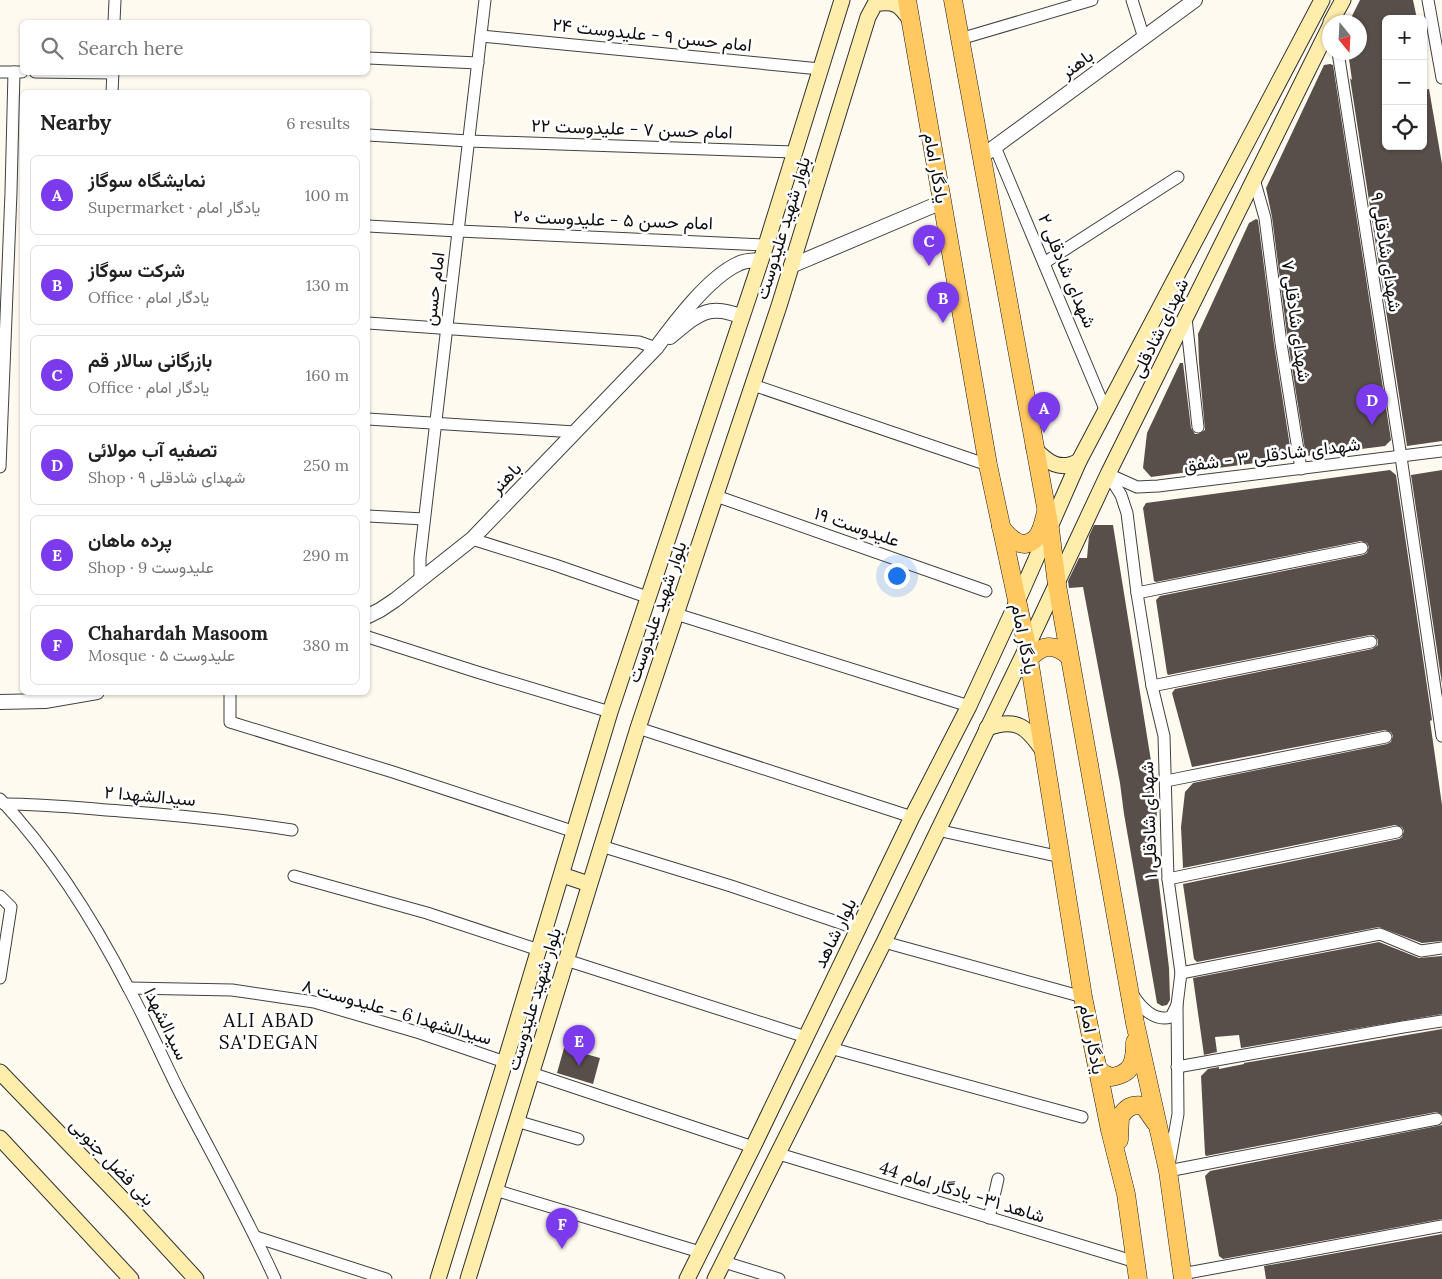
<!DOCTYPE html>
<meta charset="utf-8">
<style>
body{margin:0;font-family:Lora,Vazirmatn,serif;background:#f2f2f2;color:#222}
.controls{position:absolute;right:15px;top:15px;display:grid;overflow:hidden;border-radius:8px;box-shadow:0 1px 4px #0004}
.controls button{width:45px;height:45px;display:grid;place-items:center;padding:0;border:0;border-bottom:1px solid #e0e0e0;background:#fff;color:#222;font:25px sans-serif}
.compass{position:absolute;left:1322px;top:15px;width:45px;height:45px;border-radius:50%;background:#fff;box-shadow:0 1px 4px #0004;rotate:162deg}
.you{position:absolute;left:896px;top:575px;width:18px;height:18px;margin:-12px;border:4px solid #fff;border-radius:50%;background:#1a73e8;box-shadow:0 0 0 8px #1a73e833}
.badge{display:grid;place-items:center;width:32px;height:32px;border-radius:50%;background:#7c3aed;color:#fff;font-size:16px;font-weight:700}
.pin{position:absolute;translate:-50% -41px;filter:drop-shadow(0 1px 2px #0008)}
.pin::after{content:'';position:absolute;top:26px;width:18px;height:15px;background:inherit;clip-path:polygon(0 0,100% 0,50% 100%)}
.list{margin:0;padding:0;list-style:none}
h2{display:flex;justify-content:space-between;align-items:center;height:65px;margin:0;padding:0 20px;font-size:21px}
h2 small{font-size:16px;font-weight:400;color:#767676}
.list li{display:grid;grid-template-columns:32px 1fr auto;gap:15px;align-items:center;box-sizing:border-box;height:80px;margin:0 10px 10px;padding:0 10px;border:1px solid #e0e0e0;border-radius:8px}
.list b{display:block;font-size:19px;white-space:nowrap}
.list p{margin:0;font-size:16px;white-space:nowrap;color:#767676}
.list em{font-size:16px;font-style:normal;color:#767676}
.icon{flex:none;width:28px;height:28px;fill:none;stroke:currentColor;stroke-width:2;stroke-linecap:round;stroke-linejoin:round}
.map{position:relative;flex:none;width:1442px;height:1279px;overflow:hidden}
.search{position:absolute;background:#fff;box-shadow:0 1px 4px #0004;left:20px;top:20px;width:350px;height:55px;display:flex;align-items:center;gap:12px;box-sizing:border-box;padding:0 18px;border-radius:8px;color:#767676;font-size:19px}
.panel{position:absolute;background:#fff;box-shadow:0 1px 4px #0004;left:20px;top:90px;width:350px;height:605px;border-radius:8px}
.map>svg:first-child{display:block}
</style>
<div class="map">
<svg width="1442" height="1279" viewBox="0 0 1442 1279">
<rect width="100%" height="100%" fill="#fffaf0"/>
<!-- building -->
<g fill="#584e4a">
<polygon points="1360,0 1413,0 1417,19 1386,19 1386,146 1423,146 1423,90 1429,89 1442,164 1442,441 1407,446 1350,78 1352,80 1348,52 1360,52 1360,22 1349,22"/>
<polygon points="1330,64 1333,65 1391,440 1385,446 1306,456 1288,342 1272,217 1266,188 1324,65"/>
<polygon points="1256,219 1258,220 1274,344 1291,453 1285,459 1151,477 1143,468 1147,433 1180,363 1183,363 1191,428 1195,434 1198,434 1205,430 1199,363 1198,334 1249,223"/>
<polygon points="1390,470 1396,475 1432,720 1430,721 1442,805 1442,941 1422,943 1379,927 1197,962 1194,959 1183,884 1399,839 1402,837 1404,831 1402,827 1395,825 1183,868 1181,827 1185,792 1193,783 1387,744 1391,742 1393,736 1391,732 1385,730 1192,767 1172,693 1175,689 1372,649 1378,645 1378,640 1374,635 1370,635 1168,675 1167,673 1156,600 1160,596 1363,555 1367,553 1369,547 1367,543 1361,541 1156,582 1154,581 1143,508 1146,503"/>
<polygon points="1442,470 1442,684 1411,475"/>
<polygon points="1094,525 1113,525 1157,798 1156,859 1169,968 1170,1000 1167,1005 1162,1006 1157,1003 1124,814 1120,783 1083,587 1069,588 1068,581 1079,558 1087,558 1089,536"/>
<polygon points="1379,942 1419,958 1442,956 1442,1014 1241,1048 1239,1035 1215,1037 1217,1052 1204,1055 1193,978"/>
<polygon points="1442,1029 1442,1114 1436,1112 1206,1156 1205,1154 1201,1076 1208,1069 1219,1067 1219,1069 1244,1064 1244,1063"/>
<polygon points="564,1048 600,1058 593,1084 557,1073"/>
<polygon points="1442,1125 1442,1219 1223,1259 1219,1256 1205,1176 1210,1171"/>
<polygon points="1442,1234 1442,1279 1266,1279 1264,1266"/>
</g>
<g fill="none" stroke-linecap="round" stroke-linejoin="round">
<!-- minor casing -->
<g stroke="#414141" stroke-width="13">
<g id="minor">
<polyline points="1132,0 1144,38"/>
<polyline points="1428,0 1442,78"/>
<polyline points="114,22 115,0"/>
<polyline points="481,36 820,69"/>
<polyline points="960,39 1092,0"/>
<polyline points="1338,52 1401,457 1442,736"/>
<polyline points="368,58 478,63"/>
<polyline points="0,72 22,72"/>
<polyline points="35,72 113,73"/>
<polyline points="112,92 113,72"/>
<polyline points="368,135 469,141 795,152"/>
<polyline points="995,147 1105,409"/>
<polyline points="1254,179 1265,218 1281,343 1301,469"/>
<polyline points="368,226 458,231 766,245"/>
<polyline points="1044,263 1178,177"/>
<polyline points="1186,318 1198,427"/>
<polyline points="368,323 639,342 656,348"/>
<polyline points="753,385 988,465"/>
<polyline points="368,419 575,432"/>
<polyline points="0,467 11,192 14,72"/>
<polyline points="1108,474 1121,495 1127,513 1137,593 1152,686 1164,736 1168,879 1181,973 1177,1005 1178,1114 1168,1171 1437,1119"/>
<polyline points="1108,474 1137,487 1158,486 1442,451"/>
<polyline points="716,496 986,591"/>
<polyline points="368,516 424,519"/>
<polyline points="472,539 555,565 647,597"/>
<polyline points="420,581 420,558 485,0"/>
<polyline points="1137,593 1362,548"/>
<polyline points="676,614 969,706"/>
<polyline points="368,637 477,672 610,712"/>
<polyline points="1152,686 1371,642"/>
<polyline points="230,692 230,722 393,772 575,832"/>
<polyline points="638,728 912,817"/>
<polyline points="1166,781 1386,737"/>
<path d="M0 799C53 855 94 921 129 989 147 1022 162 1057 179 1091 211 1153 246 1215 275 1279"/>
<path d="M4 804C43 804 81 808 120 811 177 815 235 821 292 830"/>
<polyline points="937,830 1061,857"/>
<polyline points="601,846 731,886 858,929"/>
<polyline points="294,876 427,913 539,950"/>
<polyline points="1168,879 1397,832"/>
<polyline points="0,896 11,907 0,978"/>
<polyline points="884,942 1083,997"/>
<polyline points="566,960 806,1037"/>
<polyline points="1181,973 1380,934 1421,951 1442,948"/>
<polyline points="129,988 232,990 314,1002 420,1033 505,1062"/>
<path d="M1133 995C1141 1008 1155 1022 1171 1017L1177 1005"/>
<polyline points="830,1048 1082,1117"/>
<polyline points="1177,1067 1403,1027 1442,1021"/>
<polyline points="531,1073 753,1147"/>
<polyline points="516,1121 578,1139"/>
<polyline points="779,1154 1136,1262"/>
<polyline points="495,1190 700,1252"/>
<polyline points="989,1218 998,1179"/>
<polyline points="256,1237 386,1279"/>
<polyline points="724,1262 779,1279"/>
<polyline points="1182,1274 1442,1226"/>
</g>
</g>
<!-- tertiary casing -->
<g stroke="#414141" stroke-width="16">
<g id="tertiary">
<polyline points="981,157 1195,0"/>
<polyline points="791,266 942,202"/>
<path d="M670 337C696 316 707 302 742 317"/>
<path d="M368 616 380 610 395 600 472 539 656 348C675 322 709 277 738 264 744 260 754 261 761 260"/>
<polyline points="0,702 45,701 97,692"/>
</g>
</g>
<!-- secondary casing -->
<g stroke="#303030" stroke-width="17">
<g id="secondary">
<polyline points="1331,22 1343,0"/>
<path d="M1034 448C1047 462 1060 472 1079 461"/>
<path d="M987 728C1017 717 1027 727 1044 752"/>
<polyline points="562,875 589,884"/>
<polyline points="0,1072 129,1206 196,1279"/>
<polyline points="0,1138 131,1279"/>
<polyline points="438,1279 505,1062 610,712 766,245 842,0"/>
<path d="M468 1279 638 728 779 306 868 17 875 4C895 0 900 5 911 21"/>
<polyline points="687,1279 753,1147 912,817 969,706 1017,602 1079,461 1322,0"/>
<polyline points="715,1279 884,942 1027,647 1108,474 1330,26"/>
</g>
</g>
<!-- primary casing -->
<g stroke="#1f1f1f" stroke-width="19">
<g id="primary">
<polyline points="907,0 988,465 1027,647 1083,997 1110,1130 1126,1194 1138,1279"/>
<polyline points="953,0 1050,529 1057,585 1135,1023 1168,1171 1183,1279"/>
<path d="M1001 527C1009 538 1023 552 1036 538 1042 532 1044 520 1046 512"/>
<path d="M1029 659C1042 644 1054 643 1069 656"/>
<path d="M1098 1069 1104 1074 1111 1077C1133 1074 1135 1061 1135 1042"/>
<path d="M1119 1140 1120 1117C1126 1108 1132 1103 1144 1106L1155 1122"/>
</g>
</g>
<!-- minor -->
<use href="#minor" stroke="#fff" stroke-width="11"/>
<!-- tertiary -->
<use href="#tertiary" stroke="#fff" stroke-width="14"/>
<!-- secondary -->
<use href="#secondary" stroke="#ffedab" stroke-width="15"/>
<!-- primary -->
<use href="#primary" stroke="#ffc860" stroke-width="18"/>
</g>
<g text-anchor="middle" stroke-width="5" stroke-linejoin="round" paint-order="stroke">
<!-- street labels -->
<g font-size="18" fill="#0e0e0e" stroke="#fff">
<text transform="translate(652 35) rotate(6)" y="6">امام حسن ۹ - علیدوست ۲۴</text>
<text transform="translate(1077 64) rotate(-36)" y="6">باهنر</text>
<text transform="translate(632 129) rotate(2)" y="6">امام حسن ۷ - علیدوست ۲۲</text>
<text transform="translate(936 168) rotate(80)" y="6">یادگار امام</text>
<text transform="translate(613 220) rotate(2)" y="6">امام حسن ۵ - علیدوست ۲۰</text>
<text transform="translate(783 228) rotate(-73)" y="6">بلوار شهید علیدوست</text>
<text transform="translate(1386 252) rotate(81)" y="6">شهدای شادقلی ۹</text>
<text transform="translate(1067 271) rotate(67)" y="6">شهدای شادقلی ۲</text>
<text transform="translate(434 289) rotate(-83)" y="6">امام حسن</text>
<text transform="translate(1296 321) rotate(82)" y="6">شهدای شادقلی ۷</text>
<text transform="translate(1160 328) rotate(-64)" y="6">شهدای شادقلی</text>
<text transform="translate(1272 455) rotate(-7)" y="6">شهدای شادقلی ۳ - شفق</text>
<text transform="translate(506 478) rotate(-46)" y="6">باهنر</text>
<text transform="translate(857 527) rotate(19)" y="6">علیدوست ۱۹</text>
<text transform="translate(657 612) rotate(-71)" y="6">بلوار شهید علیدوست</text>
<text transform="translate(1024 639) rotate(79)" y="6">یادگار امام</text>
<text transform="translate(150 796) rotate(5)" y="6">سیدالشهدا ۲</text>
<text transform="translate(1149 820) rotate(-92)" y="6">شهدای شادقلی ۱</text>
<text transform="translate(835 933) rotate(-64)" y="6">بلوار شاهد</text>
<text transform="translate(534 999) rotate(-73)" y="6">بلوار شهید علیدوست</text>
<text transform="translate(397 1012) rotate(16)" y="6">سیدالشهدا 6 - علیدوست ۸</text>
<text transform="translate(166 1024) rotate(64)" y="6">سیدالشهدا</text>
<text transform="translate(1092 1039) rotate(79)" y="6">یادگار امام</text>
<text transform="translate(112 1162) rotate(46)" y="6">بنی فضل جنوبی</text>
<text transform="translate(962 1192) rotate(17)" y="6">شاهد ۳۱- یادگار امام 44</text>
</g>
<!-- neighbourhood labels -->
<g font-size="19" letter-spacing="1" fill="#0e0e0e" stroke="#fff">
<text x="269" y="1027">ALI ABAD<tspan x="269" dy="22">SA'DEGAN</tspan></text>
</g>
</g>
</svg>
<div class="controls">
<button>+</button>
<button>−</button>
<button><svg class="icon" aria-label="locate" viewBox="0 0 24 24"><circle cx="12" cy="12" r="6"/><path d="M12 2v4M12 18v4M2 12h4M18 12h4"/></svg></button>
</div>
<svg class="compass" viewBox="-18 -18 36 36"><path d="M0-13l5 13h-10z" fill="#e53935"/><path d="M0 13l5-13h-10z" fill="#767676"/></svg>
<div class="you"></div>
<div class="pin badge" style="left:1044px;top:433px">A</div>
<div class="pin badge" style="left:943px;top:323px">B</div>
<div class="pin badge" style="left:929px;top:266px">C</div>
<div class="pin badge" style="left:1372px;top:425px">D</div>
<div class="pin badge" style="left:579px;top:1066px">E</div>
<div class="pin badge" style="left:562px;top:1249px">F</div>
<div class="search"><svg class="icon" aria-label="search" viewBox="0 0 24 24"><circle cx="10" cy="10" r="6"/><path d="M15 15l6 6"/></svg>Search here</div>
<section class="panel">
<h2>Nearby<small>6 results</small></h2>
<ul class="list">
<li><span class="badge">A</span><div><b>نمایشگاه سوگاز</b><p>Supermarket · یادگار امام</p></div><em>100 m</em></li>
<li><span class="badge">B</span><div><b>شرکت سوگاز</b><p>Office · یادگار امام</p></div><em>130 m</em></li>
<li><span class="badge">C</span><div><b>بازرگانی سالار قم</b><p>Office · یادگار امام</p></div><em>160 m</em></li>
<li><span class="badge">D</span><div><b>تصفیه آب مولائی</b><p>Shop · شهدای شادقلی ۹</p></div><em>250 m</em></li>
<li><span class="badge">E</span><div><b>پرده ماهان</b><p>Shop · علیدوست 9</p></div><em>290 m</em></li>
<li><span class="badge">F</span><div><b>Chahardah Masoom</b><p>Mosque · علیدوست ۵</p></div><em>380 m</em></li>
</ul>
</section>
</div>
